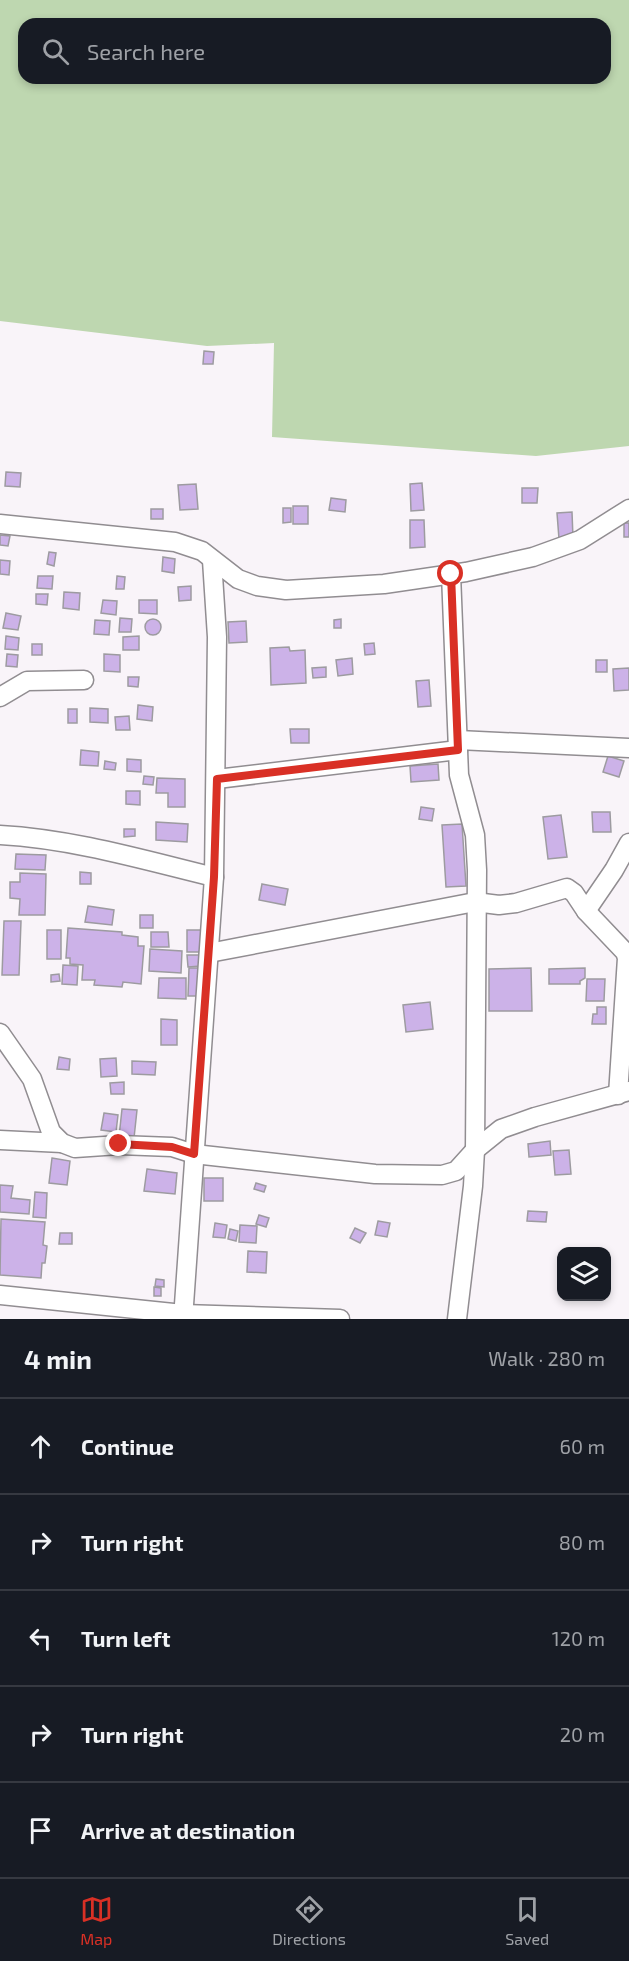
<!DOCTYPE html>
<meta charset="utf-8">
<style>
body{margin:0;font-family:"Exo 2",sans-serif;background:#242831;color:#f1f3f6}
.controls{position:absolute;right:18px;bottom:18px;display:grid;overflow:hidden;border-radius:12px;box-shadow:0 3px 9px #0003}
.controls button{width:54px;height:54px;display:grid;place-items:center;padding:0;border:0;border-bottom:2px solid #363941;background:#171b24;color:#f1f3f6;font:30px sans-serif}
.stop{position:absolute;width:18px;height:18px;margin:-14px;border:4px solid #d93025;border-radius:50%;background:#fff}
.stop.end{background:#d93025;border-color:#fff;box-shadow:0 2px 6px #0008}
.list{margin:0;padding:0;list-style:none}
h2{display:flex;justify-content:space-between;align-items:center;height:78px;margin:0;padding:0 24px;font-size:26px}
h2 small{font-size:20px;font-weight:400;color:#9ea1a6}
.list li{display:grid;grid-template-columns:39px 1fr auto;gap:18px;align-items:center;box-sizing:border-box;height:96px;padding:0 24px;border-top:2px solid #363941}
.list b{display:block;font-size:22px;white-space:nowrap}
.list em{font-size:20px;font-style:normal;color:#9ea1a6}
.icon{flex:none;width:33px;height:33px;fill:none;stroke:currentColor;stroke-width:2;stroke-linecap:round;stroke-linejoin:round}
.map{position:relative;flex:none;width:629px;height:1319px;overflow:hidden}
.search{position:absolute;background:#171b24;box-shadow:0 3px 9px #0003;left:18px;right:18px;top:18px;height:66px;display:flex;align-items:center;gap:15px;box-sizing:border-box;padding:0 21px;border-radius:18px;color:#9ea1a6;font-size:22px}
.sheet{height:558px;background:#171b24}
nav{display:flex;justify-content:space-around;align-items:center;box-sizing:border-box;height:84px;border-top:2px solid #363941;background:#171b24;font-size:16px;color:#9ea1a6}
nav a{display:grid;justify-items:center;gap:3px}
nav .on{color:#d93025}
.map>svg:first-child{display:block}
</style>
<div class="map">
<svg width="629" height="1319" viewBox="0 0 629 1319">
<rect width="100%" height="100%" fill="#f9f4f9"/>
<!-- green -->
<path fill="#bed7b0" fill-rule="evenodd" d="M0 0H629V446L536 456 272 437 274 343 207 346 0 321ZM24 24H605V78H24Z"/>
<!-- building -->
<g fill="#ccb2e8" stroke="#9d9ba0" stroke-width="1.5">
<polygon points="204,351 214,352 213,364 203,364"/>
<polygon points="6,472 21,473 20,487 5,486"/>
<polygon points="422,483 424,510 411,511 410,484"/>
<polygon points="196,484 198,509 180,510 178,485"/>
<polygon points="522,488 538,488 537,503 522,503"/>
<polygon points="331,498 346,500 345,512 329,510"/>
<rect x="293" y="506" width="15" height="18"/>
<polygon points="283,508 291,508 291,522 283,523"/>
<rect x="151" y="509" width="12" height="10"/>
<polygon points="572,512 573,538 559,539 557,513"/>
<polygon points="410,520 424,520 425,547 410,548"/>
<rect x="624" y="523" width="5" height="14"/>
<polygon points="0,535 10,536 8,546 0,545"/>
<polygon points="49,552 56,553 54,566 47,564"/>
<polygon points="163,557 175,559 174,573 162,571"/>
<polygon points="0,560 10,561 9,575 0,574"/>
<polygon points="38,576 53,576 52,589 37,588"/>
<polygon points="117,576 125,577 124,589 116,589"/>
<polygon points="191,586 191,600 179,601 178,587"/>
<polygon points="64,592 80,593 79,610 63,608"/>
<polygon points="36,594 48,594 47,605 36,604"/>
<polygon points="103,600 117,601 116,615 101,613"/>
<polygon points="139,600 157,600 157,614 139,613"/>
<polygon points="6,613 21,616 18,630 3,628"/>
<polygon points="120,618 132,619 131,632 119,632"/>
<polygon points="341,619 341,628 334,628 334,620"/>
<circle cx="153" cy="627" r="8"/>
<polygon points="95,620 110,621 109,635 94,634"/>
<polygon points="246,621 247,642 229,643 228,622"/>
<polygon points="6,636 19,638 18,650 5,649"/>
<polygon points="139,636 139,650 123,650 123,637"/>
<polygon points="374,643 375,654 365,655 364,644"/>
<rect x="32" y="644" width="10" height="11"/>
<polygon points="289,647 290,651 305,650 306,683 271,685 270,648"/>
<polygon points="7,654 18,655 17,667 6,666"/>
<polygon points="104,654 120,655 120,672 104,671"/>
<polygon points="352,658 353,674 338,676 336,660"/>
<rect x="596" y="660" width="11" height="12"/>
<polygon points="326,667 326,677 313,678 312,668"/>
<polygon points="629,668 629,690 614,691 613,669"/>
<polygon points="128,677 139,677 138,687 128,686"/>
<polygon points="429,680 431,706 418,707 416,681"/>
<polygon points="138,705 153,707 152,721 137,719"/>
<polygon points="90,708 108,709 108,723 90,722"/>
<rect x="68" y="709" width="9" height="14"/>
<polygon points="129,716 130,730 116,730 115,717"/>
<polygon points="290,729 309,729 309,743 291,743"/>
<polygon points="81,750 99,752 98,766 80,765"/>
<polygon points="608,756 624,761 619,777 603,772"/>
<polygon points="127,759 141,760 141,772 127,771"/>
<polygon points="105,761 116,763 115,770 104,769"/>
<polygon points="438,764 439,780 411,782 410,766"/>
<polygon points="144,776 154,777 153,785 143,784"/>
<polygon points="157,778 185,779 185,807 168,807 168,793 156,793"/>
<polygon points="126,791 140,791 140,805 126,804"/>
<polygon points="421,807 434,809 432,821 419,819"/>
<polygon points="592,812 610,812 611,832 593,832"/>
<polygon points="561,815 567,857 548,859 543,817"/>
<polygon points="156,822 188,824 187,842 156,840"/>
<polygon points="462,824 466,886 446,887 442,825"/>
<polygon points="124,829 135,829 135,836 124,837"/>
<polygon points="16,854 46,855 45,870 15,869"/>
<polygon points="80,872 91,873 91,884 80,884"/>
<polygon points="20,873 46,874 45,915 19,915 20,899 10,898 10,882 20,882"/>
<polygon points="262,884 288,889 285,905 259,900"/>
<polygon points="88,906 114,910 112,925 85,922"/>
<rect x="140" y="915" width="13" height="13"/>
<polygon points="4,921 21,921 19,975 2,975"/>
<polygon points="68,928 122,932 122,935 138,937 138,946 144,946 141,984 123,982 122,987 94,985 95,980 82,980 83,965 70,964 70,958 66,958"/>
<rect x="47" y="930" width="14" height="29"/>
<polygon points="187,930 204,930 203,952 187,952"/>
<polygon points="151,932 168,932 169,947 151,947"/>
<polygon points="150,949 182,951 181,973 149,971"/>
<polygon points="187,955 200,955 201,966 188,967"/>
<polygon points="63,965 78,966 77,985 62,984"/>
<polygon points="189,968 201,968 200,996 188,996"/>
<polygon points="531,968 532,1011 489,1011 489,969"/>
<polygon points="585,968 585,978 580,981 580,984 549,984 549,969"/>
<polygon points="59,974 60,981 51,982 51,975"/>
<polygon points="159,978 186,978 186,999 158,998"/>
<polygon points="587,979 605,979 604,1001 586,1001"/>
<polygon points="430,1002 433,1029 406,1032 403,1005"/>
<polygon points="597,1007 606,1007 606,1024 592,1024 593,1014 597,1014"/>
<polygon points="161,1019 177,1020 177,1045 161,1045"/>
<polygon points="59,1057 70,1059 69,1070 57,1069"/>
<polygon points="116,1058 117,1076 101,1077 100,1059"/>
<polygon points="132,1061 156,1062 155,1075 132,1074"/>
<polygon points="124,1082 124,1094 111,1094 110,1083"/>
<polygon points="122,1109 137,1110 134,1138 119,1137"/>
<polygon points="104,1113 118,1115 116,1132 101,1130"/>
<polygon points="550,1141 551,1155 529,1157 528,1144"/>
<polygon points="569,1150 571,1174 555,1175 553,1151"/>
<polygon points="52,1158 70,1161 67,1185 49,1183"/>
<polygon points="147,1169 177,1173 175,1194 144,1191"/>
<rect x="204" y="1178" width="19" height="23"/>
<polygon points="256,1183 266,1186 264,1192 254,1189"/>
<polygon points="0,1185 13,1186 11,1198 30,1200 29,1214 0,1212"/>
<polygon points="35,1192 47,1193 46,1218 33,1217"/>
<polygon points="528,1211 547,1212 546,1222 527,1221"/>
<polygon points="259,1215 269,1218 266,1227 256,1224"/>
<polygon points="1,1219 45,1222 43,1245 47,1246 45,1263 42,1263 41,1278 0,1275"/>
<polygon points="378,1221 390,1223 387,1237 375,1235"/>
<polygon points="215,1223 227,1225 225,1238 213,1237"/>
<polygon points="240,1225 257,1226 256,1243 239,1242"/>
<polygon points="355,1228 366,1233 360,1243 350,1238"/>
<polygon points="230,1229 238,1231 236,1241 228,1239"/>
<polygon points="60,1233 72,1233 72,1244 59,1244"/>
<polygon points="248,1251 267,1252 266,1273 247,1272"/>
<polygon points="156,1279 164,1280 164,1287 155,1286"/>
<polygon points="154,1287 161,1288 161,1296 154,1296"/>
</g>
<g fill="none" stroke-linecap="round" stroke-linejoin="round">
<!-- street casing -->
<g stroke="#918d91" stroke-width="21">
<g id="street">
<polyline points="0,524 175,542 202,551 238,579 257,586 286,590 384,584 466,572 533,557 580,540 629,509"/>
<polyline points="451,574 459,775 475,835 477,870 475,1150 473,1186 457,1319"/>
<polyline points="0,697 27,681 84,680"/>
<polyline points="458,740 629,748"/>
<polyline points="217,779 458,750"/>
<path d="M0 835C73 839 144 860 214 877"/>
<polyline points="586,911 614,870 629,843"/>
<polyline points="209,953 475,902 499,905 516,903 567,888 574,893 586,911 625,952 627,958 618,1095"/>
<polyline points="0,1033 32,1079 51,1132 62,1143 75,1148 119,1145 172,1147 194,1154 375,1174 442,1175 456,1171 475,1150 501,1129 535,1117 629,1091"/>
<polyline points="0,1140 62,1143"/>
<polyline points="0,1295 183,1314 340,1319"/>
<polyline points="183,1319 214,877 217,637 212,560"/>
</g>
</g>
<!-- street -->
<use href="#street" stroke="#fff" stroke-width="18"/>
</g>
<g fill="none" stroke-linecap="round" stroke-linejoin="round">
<!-- route -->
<polyline stroke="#d93025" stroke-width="8" points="119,1144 172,1147 194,1154 214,877 217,779 458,750 451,574"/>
</g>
</svg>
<div class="controls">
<button><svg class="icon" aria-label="layers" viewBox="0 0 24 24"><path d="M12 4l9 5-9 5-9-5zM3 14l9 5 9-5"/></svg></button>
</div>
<div class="stop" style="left:451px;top:574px"></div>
<div class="stop end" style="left:119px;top:1144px"></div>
<div class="search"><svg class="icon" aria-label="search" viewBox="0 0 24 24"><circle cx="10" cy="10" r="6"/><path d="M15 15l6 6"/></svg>Search here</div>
</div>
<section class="sheet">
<h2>4 min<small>Walk · 280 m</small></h2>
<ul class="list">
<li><svg class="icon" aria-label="ahead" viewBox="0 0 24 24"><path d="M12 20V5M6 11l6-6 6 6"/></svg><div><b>Continue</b></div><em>60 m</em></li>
<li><svg class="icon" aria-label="right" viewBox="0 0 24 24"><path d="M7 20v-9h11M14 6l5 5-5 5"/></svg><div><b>Turn right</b></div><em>80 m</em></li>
<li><svg class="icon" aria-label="left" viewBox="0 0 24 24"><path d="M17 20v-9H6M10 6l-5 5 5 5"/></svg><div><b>Turn left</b></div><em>120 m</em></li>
<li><svg class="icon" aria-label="right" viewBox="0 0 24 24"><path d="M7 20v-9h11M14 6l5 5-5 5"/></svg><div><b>Turn right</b></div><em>20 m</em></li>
<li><svg class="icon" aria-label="arrive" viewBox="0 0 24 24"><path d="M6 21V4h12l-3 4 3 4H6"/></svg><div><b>Arrive at destination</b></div></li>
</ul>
</section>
<nav>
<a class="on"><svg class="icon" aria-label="map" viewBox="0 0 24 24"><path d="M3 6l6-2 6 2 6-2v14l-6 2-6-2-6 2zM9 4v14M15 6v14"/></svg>Map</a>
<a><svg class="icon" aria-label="directions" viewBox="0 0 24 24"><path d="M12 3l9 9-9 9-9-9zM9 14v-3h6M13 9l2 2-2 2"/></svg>Directions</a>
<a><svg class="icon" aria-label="saved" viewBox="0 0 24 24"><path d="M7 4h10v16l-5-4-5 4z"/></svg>Saved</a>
</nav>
